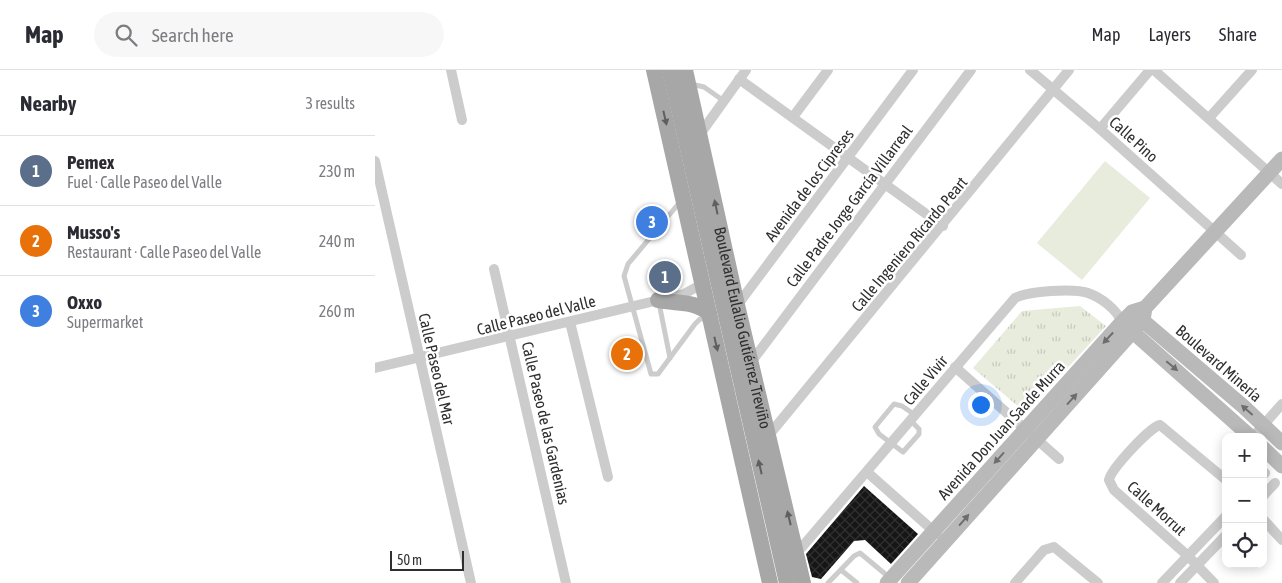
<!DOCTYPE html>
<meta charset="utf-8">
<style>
body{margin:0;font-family:"Asap Condensed",sans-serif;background:#f7f7f7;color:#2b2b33}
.controls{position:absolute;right:15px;bottom:15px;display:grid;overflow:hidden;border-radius:10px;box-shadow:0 2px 12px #0003}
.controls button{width:45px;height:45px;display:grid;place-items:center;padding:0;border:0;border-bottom:1px solid #e1e1e2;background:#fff;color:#2b2b33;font:25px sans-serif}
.scale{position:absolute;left:15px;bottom:12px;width:74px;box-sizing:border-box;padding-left:5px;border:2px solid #2f2f2f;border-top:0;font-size:14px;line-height:18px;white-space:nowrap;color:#2f2f2f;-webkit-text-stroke:4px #fff;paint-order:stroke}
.you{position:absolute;left:605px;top:334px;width:18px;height:18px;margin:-12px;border:4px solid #fff;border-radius:50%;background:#1a73e8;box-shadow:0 0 0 8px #1a73e833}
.badge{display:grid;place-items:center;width:32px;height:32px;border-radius:50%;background:#d93025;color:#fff;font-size:16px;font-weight:700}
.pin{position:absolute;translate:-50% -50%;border:2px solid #fff;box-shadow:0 1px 5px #0006}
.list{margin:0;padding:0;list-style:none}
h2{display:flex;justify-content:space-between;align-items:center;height:65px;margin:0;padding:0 20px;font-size:21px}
h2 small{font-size:16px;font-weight:400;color:#7c7c81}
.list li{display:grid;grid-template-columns:32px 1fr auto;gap:15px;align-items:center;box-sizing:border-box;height:70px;padding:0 20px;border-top:1px solid #e1e1e2}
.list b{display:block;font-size:19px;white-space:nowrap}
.list p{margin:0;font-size:16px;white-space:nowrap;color:#7c7c81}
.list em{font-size:16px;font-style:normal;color:#7c7c81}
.icon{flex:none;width:28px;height:28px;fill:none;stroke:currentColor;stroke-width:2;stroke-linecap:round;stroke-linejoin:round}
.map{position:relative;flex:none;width:907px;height:513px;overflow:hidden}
header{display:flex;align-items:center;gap:30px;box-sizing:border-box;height:70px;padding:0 25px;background:#fff;border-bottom:1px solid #e1e1e2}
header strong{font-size:24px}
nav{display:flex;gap:28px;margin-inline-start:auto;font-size:18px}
.search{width:350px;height:45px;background:#f7f7f7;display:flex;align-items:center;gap:12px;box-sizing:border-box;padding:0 18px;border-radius:28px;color:#7c7c81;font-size:19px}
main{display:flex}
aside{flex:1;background:#fff}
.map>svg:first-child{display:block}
</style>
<header>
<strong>Map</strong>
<div class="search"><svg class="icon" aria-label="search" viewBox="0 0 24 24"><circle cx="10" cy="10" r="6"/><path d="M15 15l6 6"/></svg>Search here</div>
<nav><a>Map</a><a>Layers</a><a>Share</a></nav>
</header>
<main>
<aside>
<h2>Nearby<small>3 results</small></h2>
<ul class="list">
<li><span class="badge" style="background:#5c6f8a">1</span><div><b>Pemex</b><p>Fuel · Calle Paseo del Valle</p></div><em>230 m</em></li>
<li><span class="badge" style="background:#e8710a">2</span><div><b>Musso's</b><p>Restaurant · Calle Paseo del Valle</p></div><em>240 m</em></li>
<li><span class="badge" style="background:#3f7fe0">3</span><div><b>Oxxo</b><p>Supermarket</p></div><em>260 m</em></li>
</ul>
</aside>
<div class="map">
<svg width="907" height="513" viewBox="0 0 907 513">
<defs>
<pattern id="grass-tufts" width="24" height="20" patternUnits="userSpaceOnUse" patternTransform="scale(1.25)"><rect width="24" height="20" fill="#e7ecdd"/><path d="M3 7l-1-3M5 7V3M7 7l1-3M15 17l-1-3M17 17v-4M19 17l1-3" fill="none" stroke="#c6cbbe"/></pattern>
<pattern id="building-cross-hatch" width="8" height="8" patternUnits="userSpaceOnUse" patternTransform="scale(1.25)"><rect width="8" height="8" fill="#161616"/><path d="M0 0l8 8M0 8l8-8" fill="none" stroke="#303030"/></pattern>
</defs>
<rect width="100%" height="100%" fill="#fff"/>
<!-- grass -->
<polygon fill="url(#grass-tufts)" points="705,236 731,256 651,343 598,298 647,241"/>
<!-- garden -->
<polygon fill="#e7ecdd" points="730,91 775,128 707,210 662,173"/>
<!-- building -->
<polygon fill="url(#building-cross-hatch)" points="489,416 543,464 516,494 490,470 479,471 446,509 437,507 431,484"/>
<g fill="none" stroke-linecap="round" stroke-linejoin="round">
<!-- lane -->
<g stroke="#ccc" stroke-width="5">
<polyline points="316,14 329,17 349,31"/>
<polyline points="305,132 253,194 249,206 276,304 283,304 320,254 325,249 332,249"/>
<polyline points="284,233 295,288"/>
<polyline points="535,350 544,359 544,364 528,382 504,364 500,357 519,334 527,336 540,345"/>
<polyline points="466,500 482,513"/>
<polyline points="453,513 479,486 485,483 515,508"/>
</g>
<!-- street -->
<g stroke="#ccc" stroke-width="10">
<polyline points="76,0 87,50"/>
<polyline points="655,0 725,59 866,185"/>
<polyline points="779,0 907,114"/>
<polyline points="364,9 568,156"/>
<polyline points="418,47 453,0"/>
<polyline points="834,48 877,0"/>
<polyline points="725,59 775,0"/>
<polyline points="323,67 371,0"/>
<polyline points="0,91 96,513"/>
<polyline points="119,199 191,513"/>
<polyline points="361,237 538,0"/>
<polyline points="195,252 233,407"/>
<polyline points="377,291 596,0"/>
<polyline points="580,297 684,389"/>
<polyline points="0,298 309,224 327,214"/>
<polyline points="394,365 694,0"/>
<polyline points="878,367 907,334"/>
<polyline points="492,402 562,464"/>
<polyline points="888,405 890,403"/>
<polyline points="888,426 900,413"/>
<polyline points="888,449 907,470"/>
<path d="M416 483 427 477 640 228C654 221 698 218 713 223 727 228 741 239 747 252"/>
<polyline points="640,513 669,480 679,477 723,513"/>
<polyline points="787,513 851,446"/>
<polyline points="805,513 851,465"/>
<path d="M839 513 813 486 739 420 734 410C736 399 775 357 785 355L851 410"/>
</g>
<!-- secondary -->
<g stroke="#b9b9b9" stroke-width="15">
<polyline points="760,244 869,337 907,373"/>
<polyline points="750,255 876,367"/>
<polyline points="888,378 907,396"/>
<polyline points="512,513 747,252 757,242 770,238"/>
<polyline points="533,513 768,250 770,238 907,89"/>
</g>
<!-- primary -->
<g stroke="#a7a7a7" stroke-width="16">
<polyline points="279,0 395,513"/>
<polyline points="295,0 412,513"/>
<path id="s1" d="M310 0 362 235 428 513"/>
<path d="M283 230C301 234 319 230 334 243"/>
</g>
</g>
<!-- one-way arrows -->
<defs><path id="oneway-solid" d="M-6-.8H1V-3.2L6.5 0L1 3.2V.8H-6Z" transform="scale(1.25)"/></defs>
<g fill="#5f5f5f">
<use href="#oneway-solid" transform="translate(290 48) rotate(77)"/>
<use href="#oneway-solid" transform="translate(341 137) rotate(-102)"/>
<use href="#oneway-solid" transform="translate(341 274) rotate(77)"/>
<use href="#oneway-solid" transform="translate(385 397) rotate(-103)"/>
<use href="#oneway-solid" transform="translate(414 448) rotate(-103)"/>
</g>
<g fill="#6d6d6d">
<use href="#oneway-solid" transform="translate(733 268) rotate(133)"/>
<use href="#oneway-solid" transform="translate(797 296) rotate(40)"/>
<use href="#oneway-solid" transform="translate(697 329) rotate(-48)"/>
<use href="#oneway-solid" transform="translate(872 340) rotate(-139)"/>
<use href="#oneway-solid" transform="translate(624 388) rotate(132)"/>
<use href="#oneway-solid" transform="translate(589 450) rotate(-49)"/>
</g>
<g text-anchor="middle" stroke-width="5" stroke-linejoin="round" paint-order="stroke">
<!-- street labels -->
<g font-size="16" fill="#2f2f2f" stroke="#fff">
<text transform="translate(759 69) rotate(42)" y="6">Calle Pino</text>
<text transform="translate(434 115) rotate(-53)" y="6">Avenida de los Cipreses</text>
<text transform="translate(474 136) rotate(-53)" y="6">Calle Padre Jorge García Villarreal</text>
<text transform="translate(534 174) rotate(-50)" y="6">Calle Ingeniero Ricardo Peart</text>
<text transform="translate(161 245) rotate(-14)" y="6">Calle Paseo del Valle</text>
<text dy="6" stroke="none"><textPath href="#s1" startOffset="264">Boulevard Eulalio Gutiérrez Treviño</textPath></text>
<text transform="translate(844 293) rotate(41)" y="6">Boulevard Minería</text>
<text transform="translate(62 299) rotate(77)" y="6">Calle Paseo del Mar</text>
<text transform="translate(550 310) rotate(-50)" y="6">Calle Vivir</text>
<text transform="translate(171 353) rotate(77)" y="6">Calle Paseo de las Gardenias</text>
<text transform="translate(626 360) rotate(-48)" y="6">Avenida Don Juan Saade Murra</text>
<text transform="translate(782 438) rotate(42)" y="6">Calle Morrut</text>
</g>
</g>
</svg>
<div class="controls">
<button>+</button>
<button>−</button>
<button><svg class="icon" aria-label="locate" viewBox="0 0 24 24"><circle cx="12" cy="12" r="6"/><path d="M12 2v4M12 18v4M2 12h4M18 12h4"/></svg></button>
</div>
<div class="scale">50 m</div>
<div class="you"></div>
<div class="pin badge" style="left:290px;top:207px;background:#5c6f8a">1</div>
<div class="pin badge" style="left:252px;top:284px;background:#e8710a">2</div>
<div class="pin badge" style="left:277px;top:152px;background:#3f7fe0">3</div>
</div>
</main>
